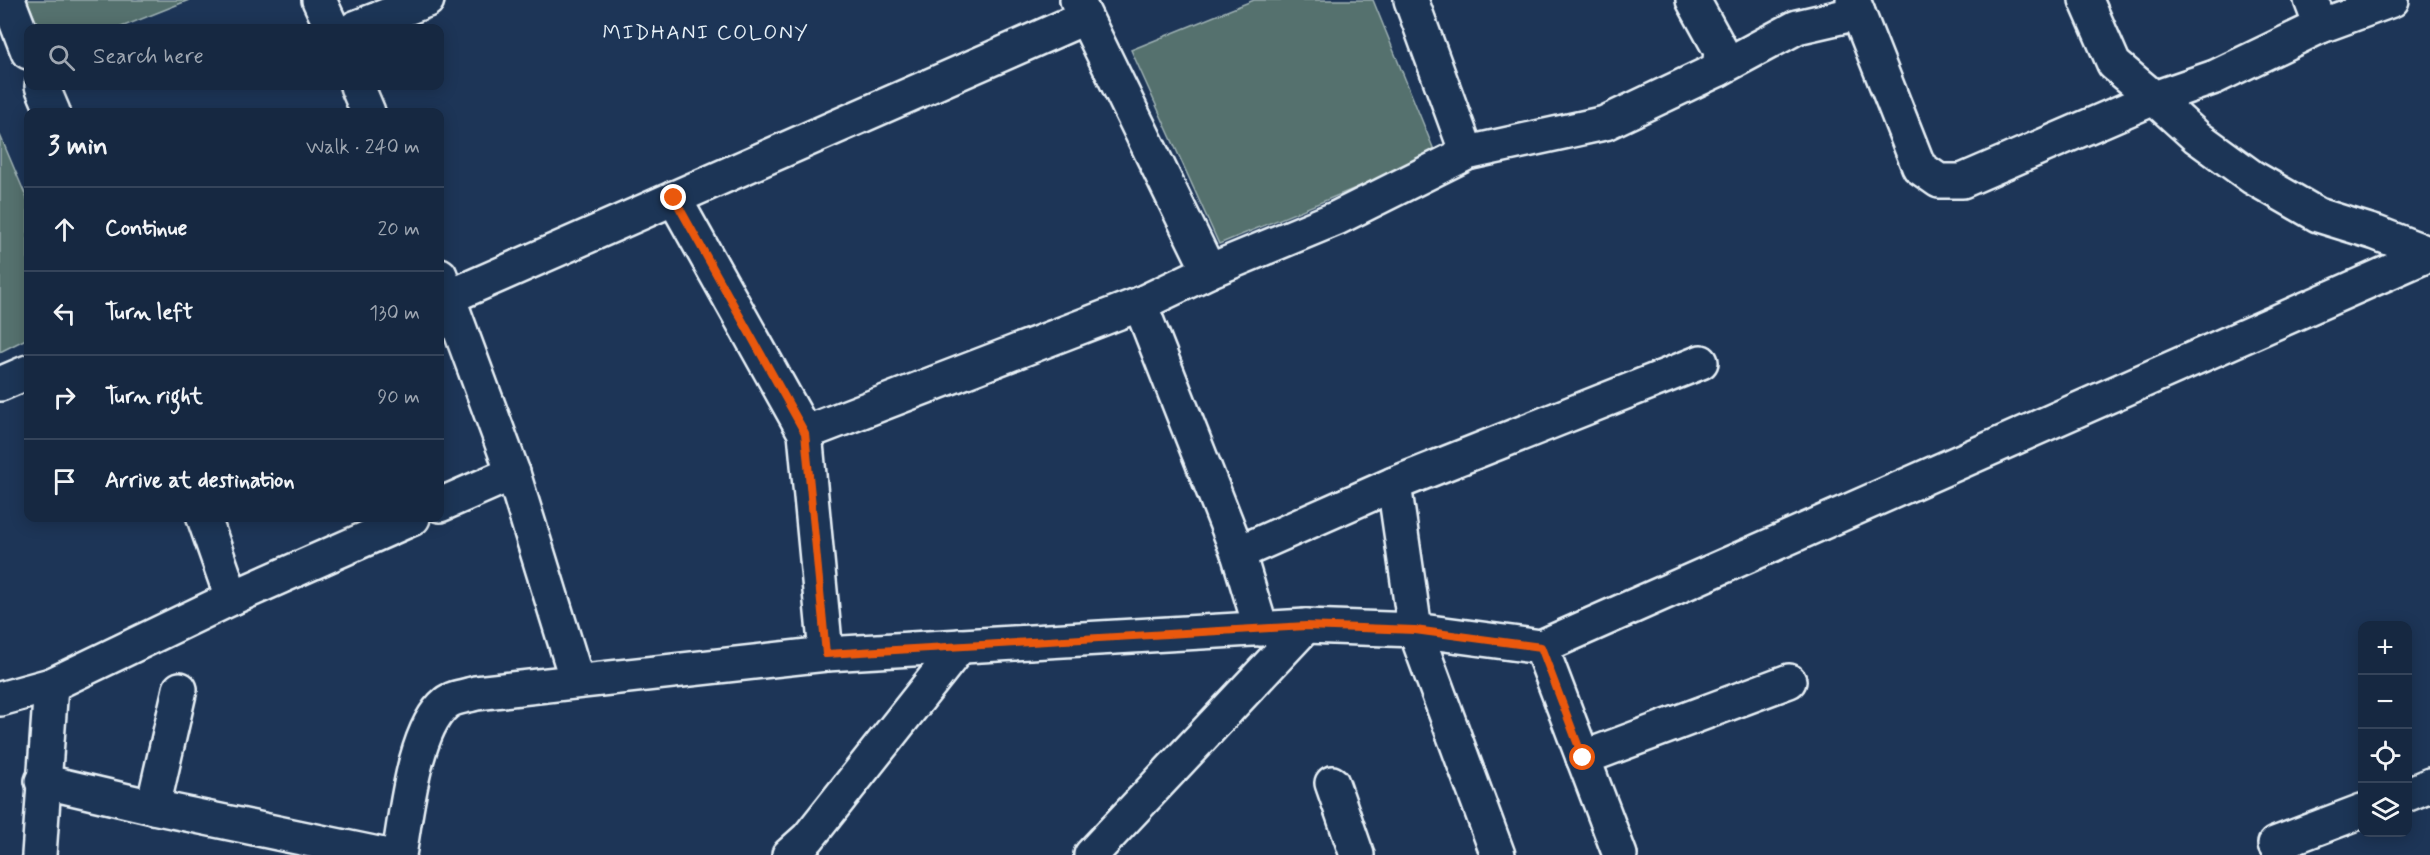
<!DOCTYPE html>
<meta charset="utf-8">
<style>
body{margin:0;font-family:Mynerve,sans-serif;background:#1f3048;color:#f1f3f6}
.controls{position:absolute;right:18px;bottom:18px;display:grid;overflow:hidden;border-radius:12px;box-shadow:0 3px 15px #0003}
.controls button{width:54px;height:54px;display:grid;place-items:center;padding:0;border:0;border-bottom:2px solid #35445a;background:#162841;color:#f1f3f6;font:30px sans-serif}
.stop{position:absolute;width:18px;height:18px;margin:-14px;border:4px solid #ea580c;border-radius:50%;background:#fff}
.stop.end{background:#ea580c;border-color:#fff;box-shadow:0 2px 6px #0008}
.list{margin:0;padding:0;list-style:none}
h2{display:flex;justify-content:space-between;align-items:center;height:78px;margin:0;padding:0 24px;font-size:26px}
h2 small{font-size:20px;font-weight:400;color:#9ea6b1}
.list li{display:grid;grid-template-columns:39px 1fr auto;gap:18px;align-items:center;box-sizing:border-box;height:84px;padding:0 24px;border-top:2px solid #35445a}
.list b{display:block;font-size:22px;white-space:nowrap}
.list em{font-size:20px;font-style:normal;color:#9ea6b1}
.icon{flex:none;width:33px;height:33px;fill:none;stroke:currentColor;stroke-width:2;stroke-linecap:round;stroke-linejoin:round}
.map{position:relative;flex:none;width:2430px;height:855px;overflow:hidden}
.search{position:absolute;background:#162841;box-shadow:0 3px 15px #0003;left:24px;top:24px;width:420px;height:66px;display:flex;align-items:center;gap:15px;box-sizing:border-box;padding:0 21px;border-radius:12px;color:#9ea6b1;font-size:22px}
.panel{position:absolute;background:#162841;box-shadow:0 3px 15px #0003;left:24px;top:108px;width:420px;height:414px;border-radius:12px}
.map>svg:first-child{display:block}
</style>
<div class="map">
<svg width="2430" height="855" viewBox="0 0 2430 855">
<rect width="100%" height="100%" fill="#1d3557"/>
<filter id="ink" filterUnits="userSpaceOnUse"><feTurbulence type="fractalNoise" baseFrequency=".0167" numOctaves="2"/><feDisplacementMap in="SourceGraphic" scale="12" xChannelSelector="R" yChannelSelector="G"/><feConvolveMatrix kernelMatrix="1 2 1 2 8 2 1 2 1" color-interpolation-filters="sRGB"/></filter>
<g filter="url(#ink)">
<!-- green -->
<g fill="#55716e" stroke="#9eb1b3" stroke-width="1.5">
<polygon points="27,0 189,0 119,28 39,28"/>
<polygon points="1254,0 1373,0 1436,155 1219,244 1131,50"/>
<polygon points="0,135 28,201 28,338 0,352"/>
</g>
<g fill="none" stroke-linecap="round" stroke-linejoin="round">
<!-- street casing -->
<g stroke="#e8f1f8" stroke-width="38">
<g id="street">
<polyline points="8,0 28,52"/>
<polyline points="319,0 332,28"/>
<polyline points="1077,0 1209,271"/>
<polyline points="1411,0 1467,153"/>
<polyline points="1853,0 1919,167 1939,181 1962,181 2154,98 2197,137 2252,177 2318,215 2376,233 2430,254"/>
<polyline points="2086,0 2114,64 2154,98 2215,77 2321,26 2392,0"/>
<polyline points="2311,0 2321,26"/>
<polyline points="355,28 427,0"/>
<polyline points="1719,69 1797,27 1858,13"/>
<polyline points="42,86 53,112"/>
<polyline points="357,86 368,112"/>
<polyline points="674,198 805,433 826,654"/>
<polyline points="440,275 513,473 577,681"/>
<polyline points="449,297 1084,18"/>
<polyline points="1140,304 1238,553 1261,629"/>
<polyline points="0,384 28,372"/>
<polyline points="805,433 1140,304 1209,271 1337,218 1467,153 1605,123 1719,69 1721,51 1693,0"/>
<polyline points="1394,484 1415,630 1498,855"/>
<polyline points="440,505 513,473"/>
<polyline points="204,518 232,598"/>
<polyline points="1238,553 1394,484 1701,362"/>
<polyline points="1541,647 1620,855"/>
<polyline points="0,699 51,685 232,598 413,518"/>
<polyline points="1583,758 1789,681"/>
<polyline points="42,781 153,807 383,855"/>
<polyline points="1332,783 1357,855"/>
<polyline points="2408,794 2430,785"/>
<polyline points="153,807 180,689"/>
<polyline points="2275,844 2362,811"/>
<polyline points="39,855 51,685"/>
<path d="M399 855C406 815 414 729 446 703 453 697 467 696 476 693L826 654 1306 626 1415 630 1541 647 2430 254"/>
<polyline points="789,855 808,838 960,646"/>
<polyline points="1091,855 1306,626"/>
</g>
</g>
<!-- street -->
<use href="#street" stroke="#1d3557" stroke-width="33"/>
</g>
</g>
<g fill="none" stroke-linecap="round" stroke-linejoin="round" filter="url(#ink)">
<!-- route -->
<polyline stroke="#ea580c" stroke-width="8" points="674,198 805,433 826,654 1306,626 1415,630 1541,647 1583,758"/>
</g>
<g text-anchor="middle" stroke-width="4.5" stroke-linejoin="round" paint-order="stroke">
<!-- neighbourhood labels -->
<g font-size="21" letter-spacing="1.5" fill="#e8f1f8" stroke="#1d3557">
<text x="706" y="39">MIDHANI COLONY</text>
</g>
</g>
</svg>
<div class="controls">
<button>+</button>
<button>−</button>
<button><svg class="icon" aria-label="locate" viewBox="0 0 24 24"><circle cx="12" cy="12" r="6"/><path d="M12 2v4M12 18v4M2 12h4M18 12h4"/></svg></button>
<button><svg class="icon" aria-label="layers" viewBox="0 0 24 24"><path d="M12 4l9 5-9 5-9-5zM3 14l9 5 9-5"/></svg></button>
</div>
<div class="stop" style="left:1583px;top:758px"></div>
<div class="stop end" style="left:674px;top:198px"></div>
<div class="search"><svg class="icon" aria-label="search" viewBox="0 0 24 24"><circle cx="10" cy="10" r="6"/><path d="M15 15l6 6"/></svg>Search here</div>
<section class="panel">
<h2>3 min<small>Walk · 240 m</small></h2>
<ul class="list">
<li><svg class="icon" aria-label="ahead" viewBox="0 0 24 24"><path d="M12 20V5M6 11l6-6 6 6"/></svg><div><b>Continue</b></div><em>20 m</em></li>
<li><svg class="icon" aria-label="left" viewBox="0 0 24 24"><path d="M17 20v-9H6M10 6l-5 5 5 5"/></svg><div><b>Turn left</b></div><em>130 m</em></li>
<li><svg class="icon" aria-label="right" viewBox="0 0 24 24"><path d="M7 20v-9h11M14 6l5 5-5 5"/></svg><div><b>Turn right</b></div><em>90 m</em></li>
<li><svg class="icon" aria-label="arrive" viewBox="0 0 24 24"><path d="M6 21V4h12l-3 4 3 4H6"/></svg><div><b>Arrive at destination</b></div></li>
</ul>
</section>
</div>
